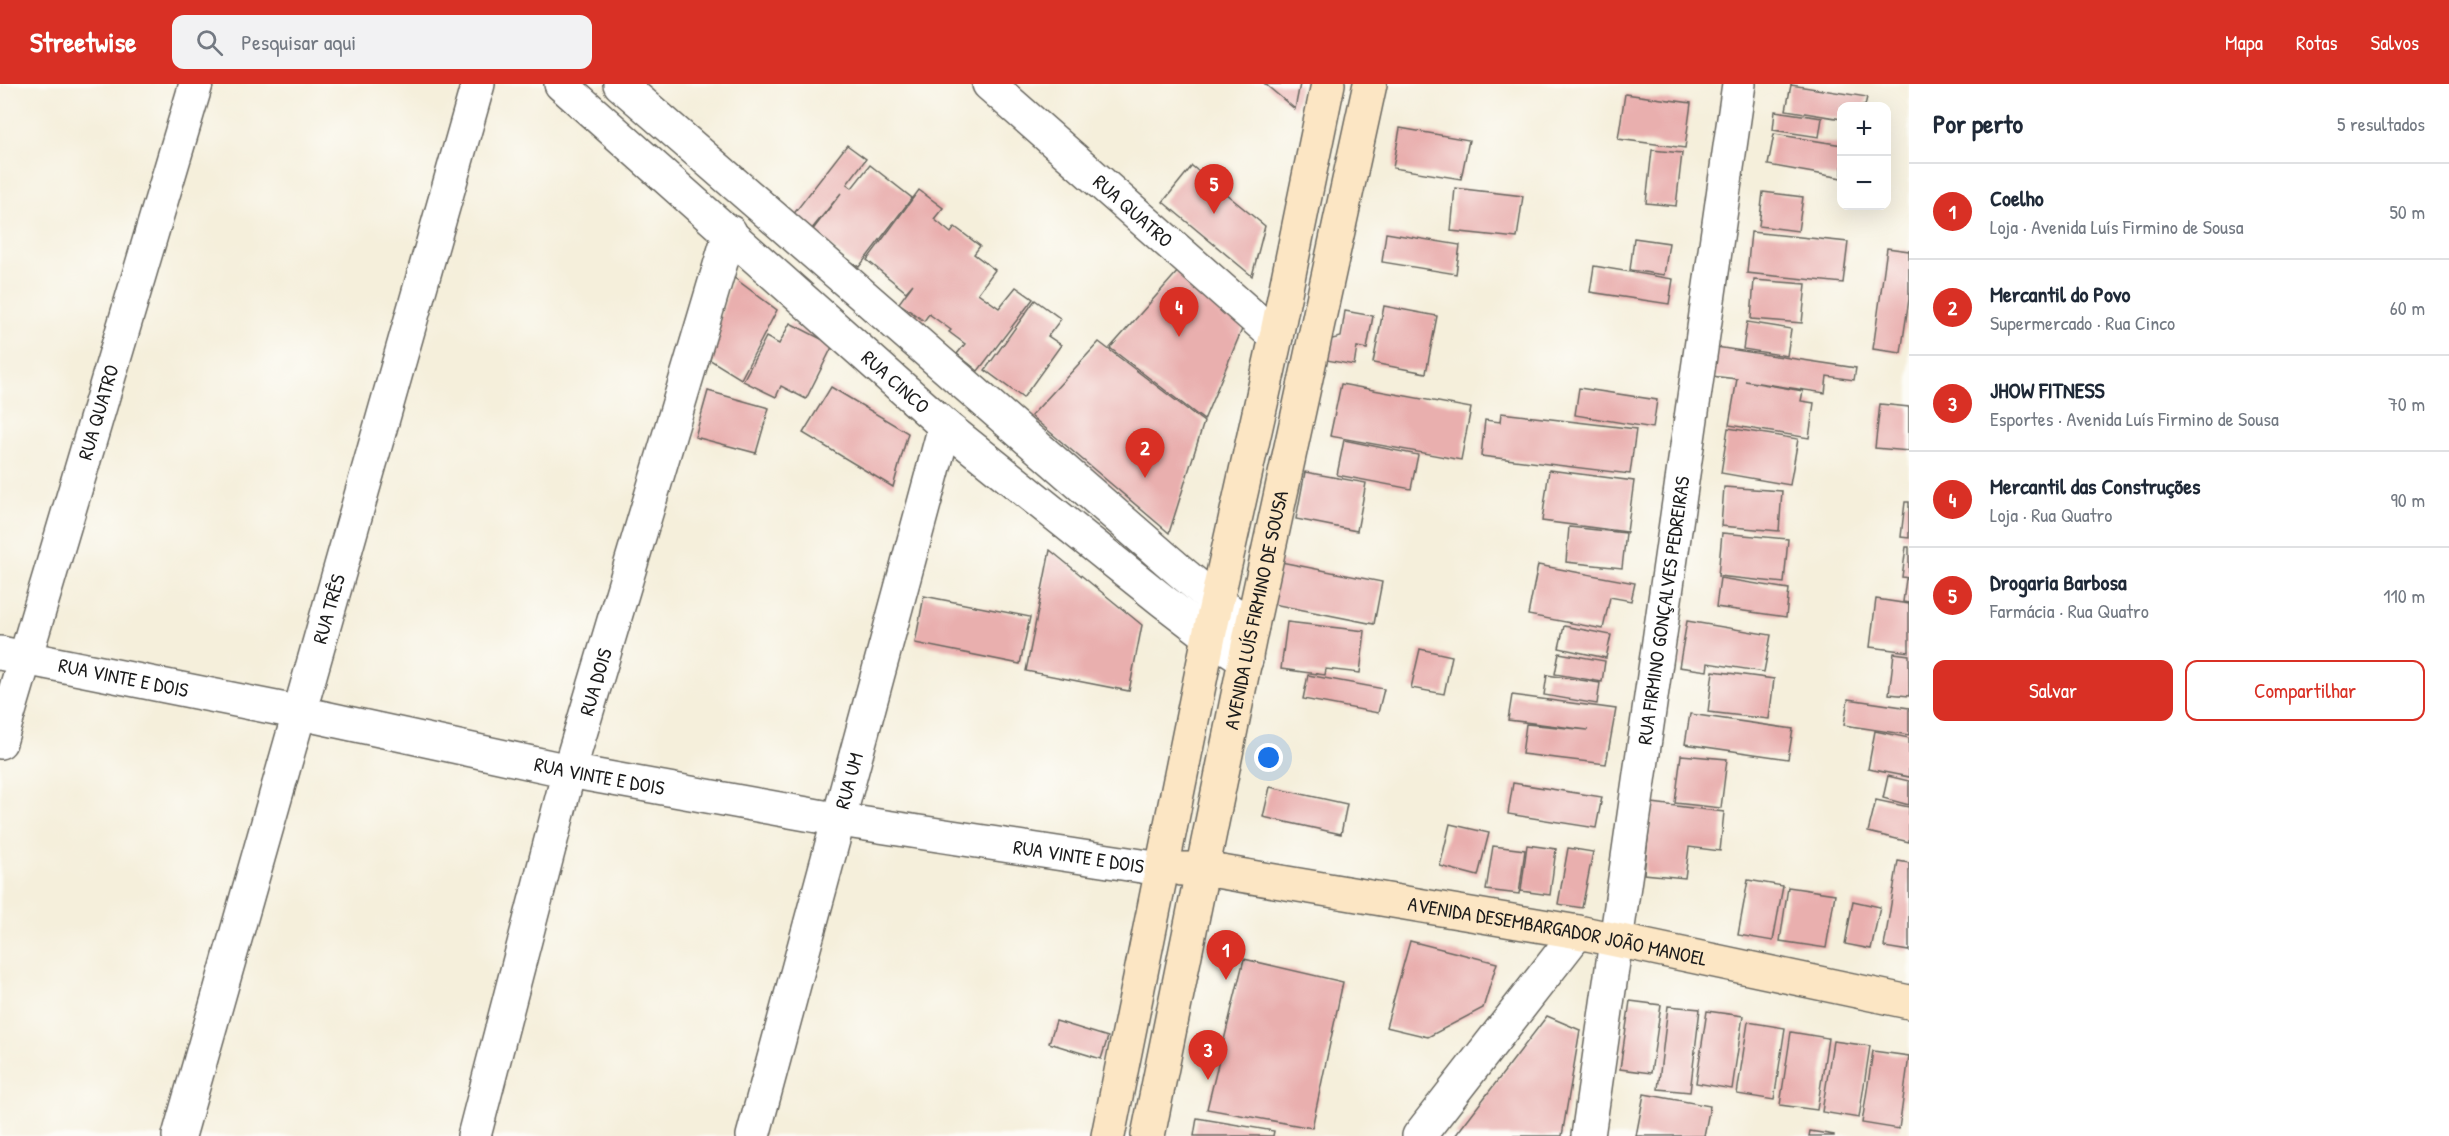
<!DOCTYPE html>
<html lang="pt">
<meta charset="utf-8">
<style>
body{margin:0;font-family:"Patrick Hand",sans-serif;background:#f2f2f3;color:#1f2937}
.controls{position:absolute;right:18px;top:18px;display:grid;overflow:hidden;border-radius:12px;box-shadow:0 6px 24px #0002}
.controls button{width:54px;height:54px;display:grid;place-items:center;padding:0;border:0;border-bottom:2px solid #e0e1e3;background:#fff;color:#1f2937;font:30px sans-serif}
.you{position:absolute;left:1269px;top:674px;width:21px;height:21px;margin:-15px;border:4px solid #fff;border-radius:50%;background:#1a73e8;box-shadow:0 0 0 9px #1a73e833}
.badge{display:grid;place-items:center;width:39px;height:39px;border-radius:50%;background:#d93025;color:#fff;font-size:20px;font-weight:700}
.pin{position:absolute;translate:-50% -50px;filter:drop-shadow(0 2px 3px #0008)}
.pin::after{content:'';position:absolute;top:32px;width:21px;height:18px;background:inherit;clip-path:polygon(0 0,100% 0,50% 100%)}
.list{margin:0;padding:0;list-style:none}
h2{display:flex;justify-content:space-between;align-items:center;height:78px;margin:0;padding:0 24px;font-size:26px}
h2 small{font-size:20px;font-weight:400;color:#747a83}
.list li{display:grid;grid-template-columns:39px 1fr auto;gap:18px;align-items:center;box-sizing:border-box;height:96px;padding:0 24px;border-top:2px solid #e0e1e3}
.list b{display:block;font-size:22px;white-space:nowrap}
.list p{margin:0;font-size:20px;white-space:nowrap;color:#747a83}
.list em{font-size:20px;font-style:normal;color:#747a83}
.actions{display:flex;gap:12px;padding:18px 24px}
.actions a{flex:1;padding:14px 0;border:2px solid #d93025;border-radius:12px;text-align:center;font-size:21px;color:#d93025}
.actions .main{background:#d93025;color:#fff}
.icon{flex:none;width:33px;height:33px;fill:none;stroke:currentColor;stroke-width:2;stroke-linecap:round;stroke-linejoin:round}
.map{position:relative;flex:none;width:1909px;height:1052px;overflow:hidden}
header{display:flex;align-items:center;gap:36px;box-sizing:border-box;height:84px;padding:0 30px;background:#d93025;color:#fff}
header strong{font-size:28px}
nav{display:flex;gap:33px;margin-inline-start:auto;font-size:21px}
.search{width:420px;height:54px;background:#f2f2f3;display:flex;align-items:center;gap:15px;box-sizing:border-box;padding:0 21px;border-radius:12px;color:#747a83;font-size:22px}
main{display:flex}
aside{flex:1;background:#fff}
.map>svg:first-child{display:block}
</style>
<header>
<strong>Streetwise</strong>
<div class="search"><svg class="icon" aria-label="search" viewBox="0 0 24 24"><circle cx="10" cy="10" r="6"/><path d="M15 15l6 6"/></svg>Pesquisar aqui</div>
<nav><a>Mapa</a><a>Rotas</a><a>Salvos</a></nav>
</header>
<main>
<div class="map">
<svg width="1909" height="1052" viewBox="0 0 1909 1052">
<rect width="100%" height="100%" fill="#fdfcf7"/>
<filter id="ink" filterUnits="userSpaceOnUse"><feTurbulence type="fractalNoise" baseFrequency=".0167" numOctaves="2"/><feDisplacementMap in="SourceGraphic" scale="12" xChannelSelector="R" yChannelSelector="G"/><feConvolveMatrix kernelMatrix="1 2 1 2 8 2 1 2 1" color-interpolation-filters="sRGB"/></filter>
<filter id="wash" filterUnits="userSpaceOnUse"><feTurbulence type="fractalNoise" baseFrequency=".008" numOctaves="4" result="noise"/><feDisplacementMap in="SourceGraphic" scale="24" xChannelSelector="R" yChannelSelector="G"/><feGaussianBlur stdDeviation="1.35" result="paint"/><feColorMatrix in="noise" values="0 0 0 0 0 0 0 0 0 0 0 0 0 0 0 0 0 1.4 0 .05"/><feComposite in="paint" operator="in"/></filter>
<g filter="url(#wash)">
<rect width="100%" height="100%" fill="#f5efdb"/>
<g id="blocks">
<!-- building -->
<g fill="#e9afae">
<polygon points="1265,0 1300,0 1295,25"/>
<polygon points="1791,1 1867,13 1865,22 1842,22 1842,35 1786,26"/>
<polygon points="1625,10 1691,19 1685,64 1618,55"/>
<polygon points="1775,27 1822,34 1819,53 1773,46"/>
<polygon points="1400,44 1469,56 1461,95 1393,84"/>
<polygon points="1774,50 1842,61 1842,94 1768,81"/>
<polygon points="847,61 866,75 847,100 852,104 870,81 912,114 859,183 811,148 841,109 811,146 792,132"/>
<polygon points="1652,66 1682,69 1676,122 1646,119"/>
<polygon points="1192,82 1265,142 1252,192 1163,118"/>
<polygon points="1455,104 1523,112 1517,154 1451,147"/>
<polygon points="919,106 943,124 934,135 951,149 955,143 980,162 974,170 995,186 978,209 999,224 1016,203 1033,215 978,287 957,270 965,260 949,248 951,246 929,230 924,237 899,219 913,200 906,208 867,176"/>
<polygon points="1763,108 1803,113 1798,147 1759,142"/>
<polygon points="1751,148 1848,158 1843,199 1747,189"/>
<polygon points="1386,149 1460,161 1456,190 1382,178"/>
<polygon points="1634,154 1669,159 1664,191 1630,186"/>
<polygon points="1887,164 1909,167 1909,215 1901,269 1873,265"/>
<polygon points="1594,182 1673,195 1669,220 1590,208"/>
<polygon points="1179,186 1243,243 1204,336 1110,264"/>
<polygon points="733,193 777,226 741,295 707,274"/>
<polygon points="1754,196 1806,200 1802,239 1751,235"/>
<polygon points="1035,216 1061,235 1048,252 1061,261 1023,314 985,286"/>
<polygon points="1384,222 1437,232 1426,289 1373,279"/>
<polygon points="1345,227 1373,232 1367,265 1357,263 1354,281 1321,275 1324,257 1341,253"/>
<polygon points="1747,238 1791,245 1787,272 1743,265"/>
<polygon points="790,239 833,261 806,315 781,302 776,313 743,297 766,253 779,260"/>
<polygon points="1099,258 1204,338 1169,449 1031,332"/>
<polygon points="1716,263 1856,284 1854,296 1827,292 1825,309 1745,297 1803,307 1801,317 1814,319 1809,354 1729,341 1737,295 1711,292"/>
<polygon points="1341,300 1471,324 1461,376 1330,352"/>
<polygon points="831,303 908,349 893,403 803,349"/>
<polygon points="1579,304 1657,316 1653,344 1575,331"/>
<polygon points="708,307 769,324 756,369 695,353"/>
<polygon points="1880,320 1909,323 1909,367 1875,364"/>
<polygon points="1501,329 1636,345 1630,390 1481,372 1485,336 1500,338"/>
<polygon points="1728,344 1798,355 1790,401 1721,389"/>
<polygon points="1344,356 1418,371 1411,405 1337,391"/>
<polygon points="1549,386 1634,397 1627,448 1542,437"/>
<polygon points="1305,388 1366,399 1357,447 1296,435"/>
<polygon points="1724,403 1782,407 1779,447 1721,442"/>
<polygon points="1905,418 1909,418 1909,454 1901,453"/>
<polygon points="1569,443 1626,449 1622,484 1566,478"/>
<polygon points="1722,449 1788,455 1784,499 1718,492"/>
<polygon points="1906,463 1909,463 1909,494 1902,493"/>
<polygon points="1050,466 1142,541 1129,607 1026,587"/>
<polygon points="1276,477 1382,498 1374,540 1268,519"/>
<polygon points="1538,481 1635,499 1631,517 1610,513 1603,545 1528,531"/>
<polygon points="1720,494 1789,505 1786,533 1716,523"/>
<polygon points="1906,495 1909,495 1909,519 1903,518"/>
<polygon points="924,512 1030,533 1020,580 915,559"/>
<polygon points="1876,515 1909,520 1909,568 1870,563"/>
<polygon points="1687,537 1771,551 1764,588 1708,579 1707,587 1679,583"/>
<polygon points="1287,538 1365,547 1360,589 1326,585 1325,591 1281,585"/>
<polygon points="1564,542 1611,551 1606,574 1559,564"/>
<polygon points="1420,565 1452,572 1444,610 1411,604"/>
<polygon points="1559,569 1605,577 1602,598 1555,590"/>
<polygon points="1894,569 1909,571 1909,612 1889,610"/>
<polygon points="1713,587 1774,595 1769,635 1708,628"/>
<polygon points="1308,591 1384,605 1378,629 1303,615"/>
<polygon points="1547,591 1600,599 1597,620 1544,611"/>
<polygon points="1512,611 1616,625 1606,680 1522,670 1526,640 1588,646 1508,636"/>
<polygon points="1848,615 1909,624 1909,651 1844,641"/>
<polygon points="1690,630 1793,645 1788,675 1685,660"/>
<polygon points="1875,647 1909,654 1909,693 1868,685"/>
<polygon points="1681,671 1727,675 1721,724 1675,719"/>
<polygon points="1888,692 1909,697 1909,721 1883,714"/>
<polygon points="1513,699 1602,713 1596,744 1508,730"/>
<polygon points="1270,703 1347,720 1341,750 1263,733"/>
<polygon points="1876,716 1909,723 1909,758 1868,748"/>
<polygon points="1652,719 1724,728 1720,767 1689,763 1685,794 1644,790"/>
<polygon points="1450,740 1489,749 1478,792 1440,782"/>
<polygon points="1527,761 1556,765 1550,811 1521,807"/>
<polygon points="1493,762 1525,766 1519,810 1486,806"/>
<polygon points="1568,764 1593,768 1582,824 1558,820"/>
<polygon points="1898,777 1909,779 1909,867 1884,863"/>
<polygon points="1748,796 1783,802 1773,857 1738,851"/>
<polygon points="1788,803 1835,810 1826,864 1780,857"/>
<polygon points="1853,817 1880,823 1871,865 1845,860"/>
<polygon points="1410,857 1497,879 1483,924 1428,953 1386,943"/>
<polygon points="1244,875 1343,898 1312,1044 1207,1025"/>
<polygon points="1630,917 1661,921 1651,989 1620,985"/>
<polygon points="1668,922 1700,925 1690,1008 1658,1005"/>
<polygon points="1707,927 1743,932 1732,1005 1696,999"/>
<polygon points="1547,932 1580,946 1562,1052 1455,1052"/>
<polygon points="1056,937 1108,953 1101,975 1049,959"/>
<polygon points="1748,938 1785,944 1774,1016 1737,1010"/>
<polygon points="1791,948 1828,954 1817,1026 1780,1021"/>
<polygon points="1833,957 1870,962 1859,1034 1822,1028"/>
<polygon points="1873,967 1909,972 1899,1045 1862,1039"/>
<polygon points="1644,1010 1710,1022 1704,1052 1636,1052"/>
<polygon points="1197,1034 1274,1047 1273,1052 1194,1052"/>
<polygon points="1810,1047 1834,1051 1834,1052 1809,1052"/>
</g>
</g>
</g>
<g filter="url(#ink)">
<use href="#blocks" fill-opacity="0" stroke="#68665f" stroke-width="1.5"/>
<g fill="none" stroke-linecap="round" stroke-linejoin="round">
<!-- minor casing -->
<g stroke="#68665f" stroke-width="36">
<g id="minor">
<path id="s1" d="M989 0 1276 253"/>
<path id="s2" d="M0 569 301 629 569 687 840 736 1161 785"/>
<path id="s3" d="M0 658 196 0"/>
<path id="s4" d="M179 1052 478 0"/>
<path id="s5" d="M474 1052 569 687 730 148"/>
<path id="s6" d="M753 1052 945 342"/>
<polyline points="1419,1052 1578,848"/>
<path id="s7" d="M1588 1052 1739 0"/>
</g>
</g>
<!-- tertiary casing -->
<g stroke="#68665f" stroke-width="36">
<g id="tertiary">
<path id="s8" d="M561 0 945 342 1162 516 1209 552 1246 576"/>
<polyline points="620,0 1181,488 1218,519 1252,542"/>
</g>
</g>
<!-- secondary casing -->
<g stroke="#68665f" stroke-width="36">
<g id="secondary">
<path id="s9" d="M1182 785H1204L1578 848 1909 918"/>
<polyline points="1108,1052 1209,552 1276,253 1328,0"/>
<path id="s10" d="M1148 1052 1252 542 1370 0"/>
</g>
</g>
<!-- minor -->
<use href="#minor" stroke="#fff" stroke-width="33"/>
<!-- tertiary -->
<use href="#tertiary" stroke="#fff" stroke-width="33"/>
<!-- secondary -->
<use href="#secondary" stroke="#fce6c4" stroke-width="33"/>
</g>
</g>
<g text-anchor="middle" stroke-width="4.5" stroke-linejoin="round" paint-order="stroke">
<!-- street labels -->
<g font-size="20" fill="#1c1c1c" stroke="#fdfcf7">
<text dy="7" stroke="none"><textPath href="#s1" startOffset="192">RUA QUATRO</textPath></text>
<text dy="7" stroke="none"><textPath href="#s8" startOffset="448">RUA CINCO</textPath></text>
<text dy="7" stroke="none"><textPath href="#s3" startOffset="344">RUA QUATRO</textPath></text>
<text dy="7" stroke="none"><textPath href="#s4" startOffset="548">RUA TRÊS</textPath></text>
<text dy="7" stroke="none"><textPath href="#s10" startOffset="537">AVENIDA LUÍS FIRMINO DE SOUSA</textPath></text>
<text dy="7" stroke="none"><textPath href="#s7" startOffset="531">RUA FIRMINO GONÇALVES PEDREIRAS</textPath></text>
<text dy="7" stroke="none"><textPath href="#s2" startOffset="126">RUA VINTE E DOIS</textPath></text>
<text dy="7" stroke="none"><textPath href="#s5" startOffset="470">RUA DOIS</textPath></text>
<text dy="7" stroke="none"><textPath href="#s2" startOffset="612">RUA VINTE E DOIS</textPath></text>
<text dy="7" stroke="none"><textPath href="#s6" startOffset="368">RUA UM</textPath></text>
<text dy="7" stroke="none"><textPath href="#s2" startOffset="1098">RUA VINTE E DOIS</textPath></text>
<text dy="7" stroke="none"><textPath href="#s9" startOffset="381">AVENIDA DESEMBARGADOR JOÃO MANOEL</textPath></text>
</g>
</g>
</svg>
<div class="controls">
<button>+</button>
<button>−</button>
</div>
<div class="you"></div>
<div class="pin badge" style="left:1226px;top:896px">1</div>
<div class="pin badge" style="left:1145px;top:394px">2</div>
<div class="pin badge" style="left:1208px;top:996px">3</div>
<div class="pin badge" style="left:1179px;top:253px">4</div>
<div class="pin badge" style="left:1214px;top:130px">5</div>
</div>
<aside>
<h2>Por perto<small>5 resultados</small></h2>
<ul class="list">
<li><span class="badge">1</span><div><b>Coelho</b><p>Loja · Avenida Luís Firmino de Sousa</p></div><em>50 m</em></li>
<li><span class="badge">2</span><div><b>Mercantil do Povo</b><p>Supermercado · Rua Cinco</p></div><em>60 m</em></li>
<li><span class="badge">3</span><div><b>JHOW FITNESS</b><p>Esportes · Avenida Luís Firmino de Sousa</p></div><em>70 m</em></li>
<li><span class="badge">4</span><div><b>Mercantil das Construções</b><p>Loja · Rua Quatro</p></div><em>90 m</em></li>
<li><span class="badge">5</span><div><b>Drogaria Barbosa</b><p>Farmácia · Rua Quatro</p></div><em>110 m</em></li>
</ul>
<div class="actions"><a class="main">Salvar</a><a>Compartilhar</a></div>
</aside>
</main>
